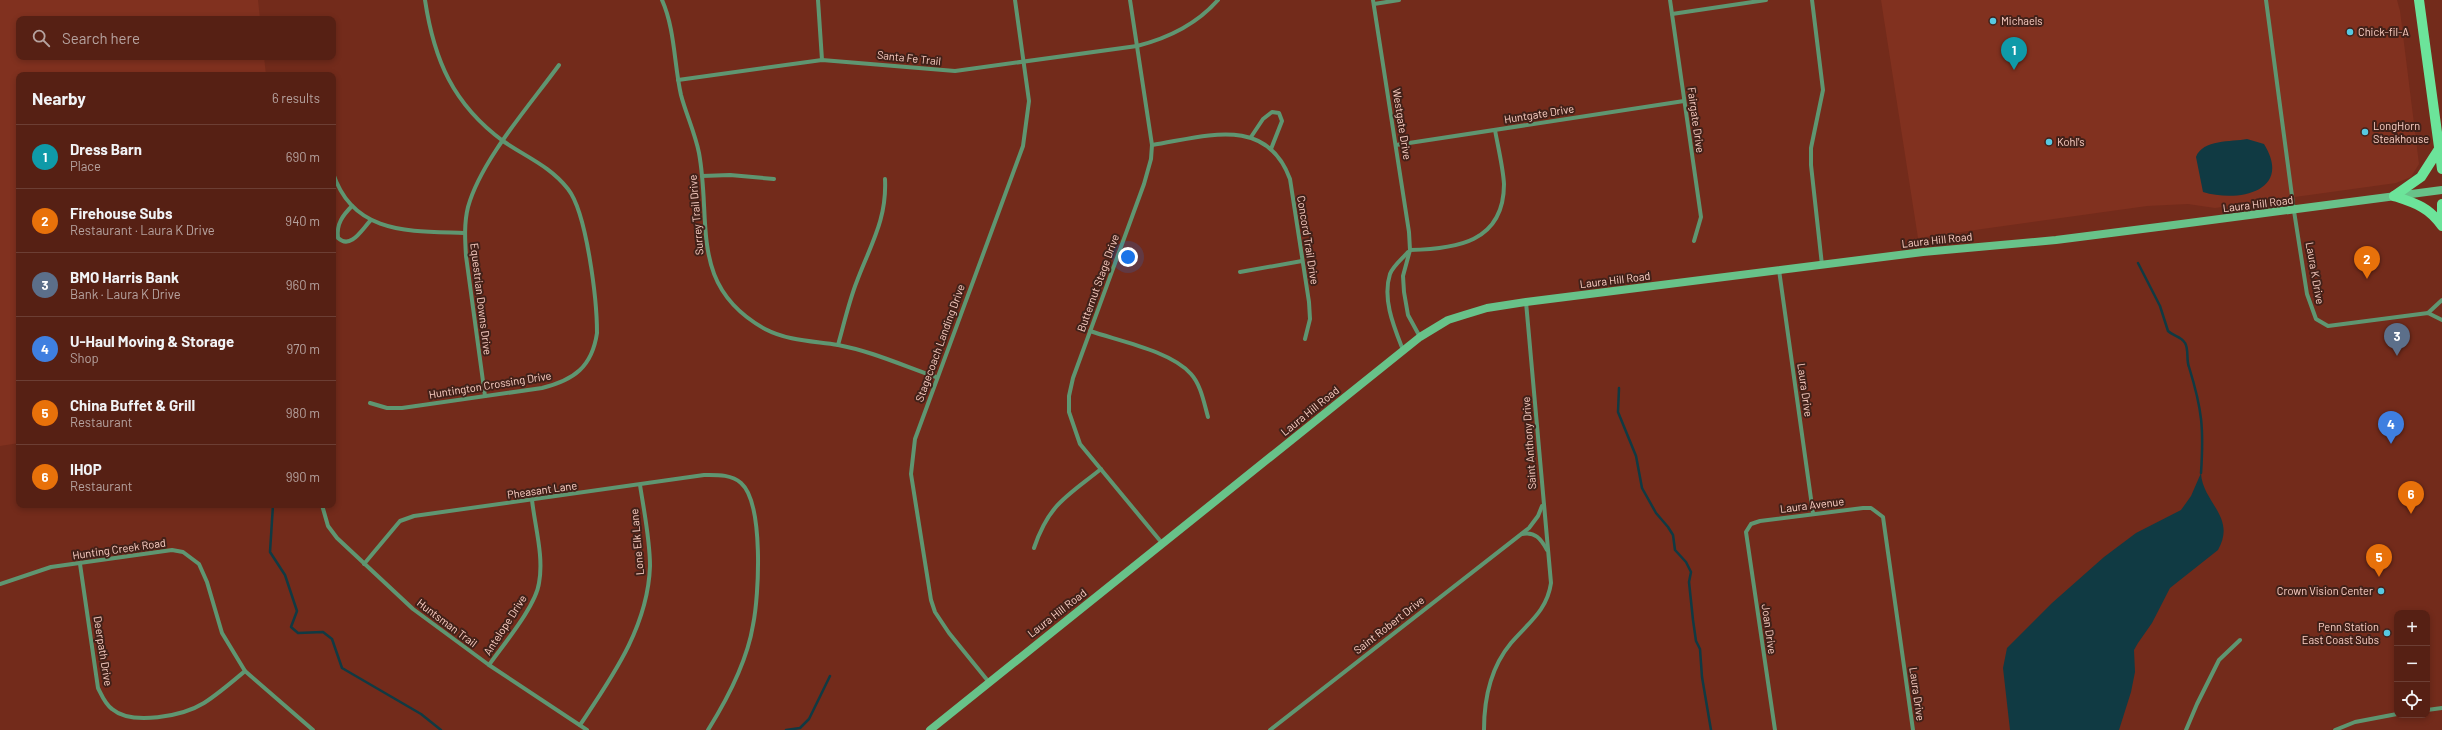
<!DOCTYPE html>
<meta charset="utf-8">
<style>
body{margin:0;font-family:Barlow,sans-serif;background:#5f2d22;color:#f1f3f6}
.controls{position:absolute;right:12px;bottom:12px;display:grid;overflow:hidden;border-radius:8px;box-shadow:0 2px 6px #0003}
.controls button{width:36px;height:36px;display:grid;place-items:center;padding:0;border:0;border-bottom:1px solid #6c3e34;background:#562014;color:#f1f3f6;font:20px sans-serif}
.you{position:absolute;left:1128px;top:257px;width:14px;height:14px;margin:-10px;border:3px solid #fff;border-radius:50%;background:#1a73e8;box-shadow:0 0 0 6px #1a73e833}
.badge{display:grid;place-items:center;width:26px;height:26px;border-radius:50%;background:#bca0f2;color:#fff;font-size:13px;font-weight:700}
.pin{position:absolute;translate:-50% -33px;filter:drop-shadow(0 1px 2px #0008)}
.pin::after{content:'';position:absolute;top:21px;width:14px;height:12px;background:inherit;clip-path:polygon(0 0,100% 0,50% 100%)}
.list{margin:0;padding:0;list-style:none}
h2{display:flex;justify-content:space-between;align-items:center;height:52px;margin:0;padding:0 16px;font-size:17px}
h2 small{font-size:13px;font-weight:400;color:#b6a3a0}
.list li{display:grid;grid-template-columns:26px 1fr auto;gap:12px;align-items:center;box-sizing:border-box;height:64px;padding:0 16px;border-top:1px solid #6c3e34}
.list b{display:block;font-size:15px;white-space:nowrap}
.list p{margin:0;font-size:13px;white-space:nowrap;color:#b6a3a0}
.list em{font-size:13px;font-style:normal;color:#b6a3a0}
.icon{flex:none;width:22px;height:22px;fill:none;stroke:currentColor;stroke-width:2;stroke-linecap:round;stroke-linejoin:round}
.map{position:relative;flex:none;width:2442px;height:730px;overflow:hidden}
.search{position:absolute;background:#562014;box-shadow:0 2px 6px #0003;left:16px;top:16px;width:320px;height:44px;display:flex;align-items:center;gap:10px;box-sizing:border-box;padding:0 14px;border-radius:8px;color:#b6a3a0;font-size:15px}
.panel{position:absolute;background:#562014;box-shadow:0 2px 6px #0003;left:16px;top:72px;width:320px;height:436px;border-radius:8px}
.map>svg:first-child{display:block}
</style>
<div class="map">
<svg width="2442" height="730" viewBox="0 0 2442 730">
<rect width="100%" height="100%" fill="#732b1b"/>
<!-- built -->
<g fill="#81311f">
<polygon points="0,0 258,0 260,19 19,19 19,57 264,57 266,75 19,75 19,443 0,446"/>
<polygon points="1881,0 2397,0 2400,11 2419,164 2411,177 2396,183 2215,208 2188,204 2147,206 1918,238"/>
</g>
<!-- water -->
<g fill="#103a43">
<path d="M2247 139 2264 144C2293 191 2239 203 2203 192L2196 157C2203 139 2231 142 2247 139Z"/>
<path d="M2201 473C2202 502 2237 517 2218 550L2170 588 2152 623 2138 643 2134 650 2135 672 2131 692 2119 730H2010L2003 668 2007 648 2052 603 2104 557 2136 533 2181 510 2191 496Z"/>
</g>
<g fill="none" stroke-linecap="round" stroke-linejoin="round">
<!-- stream -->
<g stroke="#103a43" stroke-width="2.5">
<path d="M2138 263 2160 306 2168 331C2173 336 2181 336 2185 343 2189 349 2186 360 2189 367 2202 409 2204 428 2201 473"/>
<polyline points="1619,388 1618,412 1636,456 1642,488 1656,513 1668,527 1673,535 1675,550 1686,562 1691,572 1689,582 1693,620 1696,641 1700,649 1702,677 1711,730"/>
<polyline points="273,505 270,552 285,575 297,611 291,627 298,633 323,632 332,639 342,668 421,714 441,730"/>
<polyline points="786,730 800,728 809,719 830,676"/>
</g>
<!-- minor -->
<g stroke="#5f9671" stroke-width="4">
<path d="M662 0C675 29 674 64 681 95 686 114 695 133 699 153 712 223 688 286 765 329 788 341 813 341 838 345 871 351 904 366 936 377"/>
<polyline points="818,0 822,60"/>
<polyline points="1130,0 1152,145 1151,159 1144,184 1073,378 1069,396 1069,412 1080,444 1162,543"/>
<polyline points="1373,0 1409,232 1410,250 1403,276 1404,292 1408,315 1420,337"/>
<polyline points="1670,0 1701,217 1694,241"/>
<polyline points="1812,0 1823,90 1811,148 1811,165 1822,265"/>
<polyline points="2266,0 2294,211 2307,294 2316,319 2328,326 2428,313 2442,320"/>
<polyline points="1374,4 1399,0"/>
<polyline points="1672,14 1766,0"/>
<path d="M678 80 822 60 955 71 1137 46C1169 38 1196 25 1218 0"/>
<polyline points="333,122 334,119"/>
<polyline points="1251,137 1263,119 1272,112 1279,113 1282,121 1271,149"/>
<path d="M1152 145C1204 137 1266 114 1290 179L1309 302 1310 319 1305 339"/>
<polyline points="1396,145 1684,101"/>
<path d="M333 173C353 235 411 231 464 233"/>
<polyline points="702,176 730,175 774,179"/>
<path d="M352 206C343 215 336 224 338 238 351 250 362 229 371 220"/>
<path d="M1410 250C1455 249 1504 243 1504 184 1503 167 1498 147 1495 130"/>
<polyline points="1779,270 1813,513"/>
<polyline points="1240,272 1302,261"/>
<polyline points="2428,313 2442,300"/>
<path d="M1090 331C1119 341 1171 351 1191 374 1201 385 1204 403 1208 417"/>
<path d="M838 345C844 324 849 301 857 281 871 244 887 219 885 179"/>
<path d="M1403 350C1394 327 1382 299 1390 274 1393 266 1403 258 1408 252"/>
<path d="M485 396 466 256C465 240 464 223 468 207 481 160 530 105 559 65"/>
<path d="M370 403 387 408H402L542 388C574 380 592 367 597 333 597 301 587 213 568 189 550 166 526 157 503 141 453 104 434 60 425 0"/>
<polyline points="322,505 328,526 337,538 413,609 489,665 587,730"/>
<path d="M1522 534C1535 531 1541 539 1547 550"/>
<path d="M1034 548C1049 504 1066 497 1101 469"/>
<path d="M80 564 98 688C102 696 105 704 112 709 132 726 183 716 204 703 218 694 232 682 245 671"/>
<path d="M364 564 400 521 414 516 704 475C716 475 731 474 741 483 764 503 759 596 753 625 747 662 728 698 708 730"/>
<polyline points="0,584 51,567 172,550 183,552 199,564 207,582 222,633 245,671 313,730"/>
<path d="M489 665C503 645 536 606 539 583 544 557 535 527 532 500"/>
<polyline points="988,681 949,633 935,612 931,600 911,474 915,439 1023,146 1029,101 1015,0"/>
<polyline points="2427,710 2442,708"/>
<path d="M580 725C612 677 648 627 650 566 650 540 644 511 640 485"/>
<polyline points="1270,730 1529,528 1538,516 1542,506"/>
<path d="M1484 730C1484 699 1491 667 1511 643 1528 623 1547 611 1551 583L1526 302"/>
<polyline points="1775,730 1746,532 1751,524 1760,521 1863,508 1871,508 1883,517 1913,730"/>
<polyline points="2186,730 2197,704 2219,660 2240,640"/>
<polyline points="2335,730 2355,722 2397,714"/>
</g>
<!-- secondary -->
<polyline stroke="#68c289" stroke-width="8" points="930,730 1420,337 1448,320 1464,315 1487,308 1526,302 1923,252 2056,240 2166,226 2442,190"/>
<!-- primary -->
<g stroke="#6ce49a" stroke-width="10">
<polyline points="2419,0 2442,169"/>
<polyline points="2394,196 2421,177 2439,149"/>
<path d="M2394 196C2415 203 2429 207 2442 226"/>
<polyline points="2442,224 2442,204"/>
</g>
</g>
<!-- markers -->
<g fill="#57c9e2" stroke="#422119" stroke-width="1.5">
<circle cx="1993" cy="21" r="4"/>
<circle cx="2350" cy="32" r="4"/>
<circle cx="2365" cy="132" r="4"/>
<circle cx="2049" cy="142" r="4"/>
<circle cx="2381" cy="591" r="4"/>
<circle cx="2387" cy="633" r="4"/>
</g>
<g text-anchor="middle" stroke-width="4" stroke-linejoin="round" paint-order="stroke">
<!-- poi labels -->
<g font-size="11" fill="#fbcfc4" stroke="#422119" text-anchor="start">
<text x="2001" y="25">Michaels</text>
<text x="2358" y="36">Chick-fil-A</text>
<text x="2373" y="130">LongHorn<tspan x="2373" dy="13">Steakhouse</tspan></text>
<text x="2057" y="146">Kohl's</text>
<text x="2373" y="595" text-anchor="end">Crown Vision Center</text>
<text x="2379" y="631" text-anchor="end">Penn Station<tspan x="2379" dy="13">East Coast Subs</tspan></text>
</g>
<!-- street labels -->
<g font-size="11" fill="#fbcfc4" stroke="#422119">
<text transform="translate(909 58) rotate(6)" y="4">Santa Fe Trail</text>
<text transform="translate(1539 114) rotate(-9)" y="4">Huntgate Drive</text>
<text transform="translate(1696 120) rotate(82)" y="4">Fairgate Drive</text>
<text transform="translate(1402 124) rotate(81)" y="4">Westgate Drive</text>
<text transform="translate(2258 204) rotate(-7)" y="4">Laura Hill Road</text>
<text transform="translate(696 215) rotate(-95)" y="4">Surrey Trail Drive</text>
<text transform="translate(1308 240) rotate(81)" y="4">Concord Trail Drive</text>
<text transform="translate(1937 240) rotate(-6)" y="4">Laura Hill Road</text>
<text transform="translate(2315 273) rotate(80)" y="4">Laura K Drive</text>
<text transform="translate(1615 280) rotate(-7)" y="4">Laura Hill Road</text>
<text transform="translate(1098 283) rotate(-70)" y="4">Butternut Stage Drive</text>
<text transform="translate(481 299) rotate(83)" y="4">Equestrian Downs Drive</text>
<text transform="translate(940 343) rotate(-70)" y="4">Stagecoach Landing Drive</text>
<text transform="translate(490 385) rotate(-9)" y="4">Huntington Crossing Drive</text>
<text transform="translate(1805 390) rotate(82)" y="4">Laura Drive</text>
<text transform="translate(1310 411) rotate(-39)" y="4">Laura Hill Road</text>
<text transform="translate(1529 443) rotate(-94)" y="4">Saint Anthony Drive</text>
<text transform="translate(542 490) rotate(-8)" y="4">Pheasant Lane</text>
<text transform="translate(1812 505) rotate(-7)" y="4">Laura Avenue</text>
<text transform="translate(637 542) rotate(-95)" y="4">Lone Elk Lane</text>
<text transform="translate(119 549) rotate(-8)" y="4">Hunting Creek Road</text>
<text transform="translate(1057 613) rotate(-38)" y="4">Laura Hill Road</text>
<text transform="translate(447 623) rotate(37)" y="4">Huntsman Trail</text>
<text transform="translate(505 625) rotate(-57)" y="4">Antelope Drive</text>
<text transform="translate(1389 625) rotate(-38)" y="4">Saint Robert Drive</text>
<text transform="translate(1769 629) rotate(82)" y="4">Joan Drive</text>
<text transform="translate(103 651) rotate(81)" y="4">Deerpath Drive</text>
<text transform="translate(1917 694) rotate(82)" y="4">Laura Drive</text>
</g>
</g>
</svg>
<div class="controls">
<button>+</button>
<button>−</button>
<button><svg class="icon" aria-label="locate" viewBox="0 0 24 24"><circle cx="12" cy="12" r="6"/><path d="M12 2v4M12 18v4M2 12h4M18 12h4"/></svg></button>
</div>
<div class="you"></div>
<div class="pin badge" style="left:2014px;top:70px;background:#0f9aa8">1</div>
<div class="pin badge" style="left:2367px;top:279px;background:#e8710a">2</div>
<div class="pin badge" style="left:2397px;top:356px;background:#5c6f8a">3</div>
<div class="pin badge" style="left:2391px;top:444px;background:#3f7fe0">4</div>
<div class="pin badge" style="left:2379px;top:577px;background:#e8710a">5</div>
<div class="pin badge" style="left:2411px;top:514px;background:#e8710a">6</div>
<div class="search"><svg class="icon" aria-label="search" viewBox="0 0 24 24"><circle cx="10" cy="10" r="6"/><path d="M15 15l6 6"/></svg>Search here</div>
<section class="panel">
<h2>Nearby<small>6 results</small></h2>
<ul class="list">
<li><span class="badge" style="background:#0f9aa8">1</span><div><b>Dress Barn</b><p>Place</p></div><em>690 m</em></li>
<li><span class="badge" style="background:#e8710a">2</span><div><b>Firehouse Subs</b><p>Restaurant · Laura K Drive</p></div><em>940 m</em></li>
<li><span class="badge" style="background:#5c6f8a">3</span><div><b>BMO Harris Bank</b><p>Bank · Laura K Drive</p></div><em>960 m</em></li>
<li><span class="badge" style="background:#3f7fe0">4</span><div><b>U-Haul Moving &amp; Storage</b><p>Shop</p></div><em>970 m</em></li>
<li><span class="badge" style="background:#e8710a">5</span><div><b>China Buffet &amp; Grill</b><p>Restaurant</p></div><em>980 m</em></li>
<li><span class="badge" style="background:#e8710a">6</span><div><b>IHOP</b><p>Restaurant</p></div><em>990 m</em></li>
</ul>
</section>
</div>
